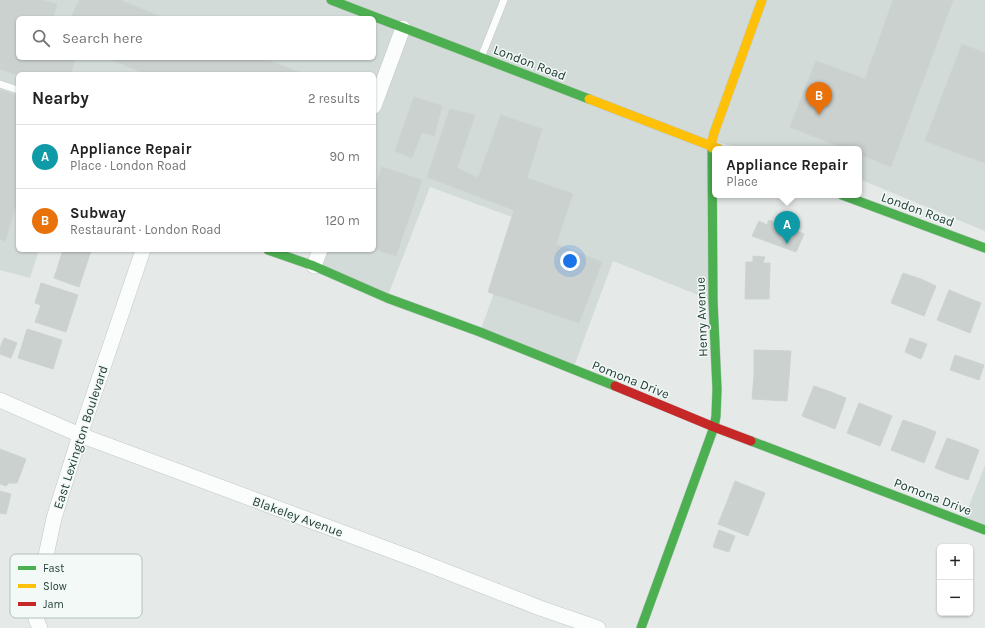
<!DOCTYPE html>
<meta charset="utf-8">
<style>
body{margin:0;font-family:Karla,sans-serif;background:#f6f6f6;color:#222}
.controls{position:absolute;right:12px;bottom:12px;display:grid;overflow:hidden;border-radius:6px;box-shadow:0 1px 3px #0004}
.controls button{width:36px;height:36px;display:grid;place-items:center;padding:0;border:0;border-bottom:1px solid #e0e0e0;background:#fff;color:#222;font:20px sans-serif}
.you{position:absolute;left:570px;top:261px;width:14px;height:14px;margin:-10px;border:3px solid #fff;border-radius:50%;background:#1a73e8;box-shadow:0 0 0 6px #1a73e833}
.badge{display:grid;place-items:center;width:26px;height:26px;border-radius:50%;background:#667a76;color:#fff;font-size:13px;font-weight:700}
.pin{position:absolute;translate:-50% -33px;filter:drop-shadow(0 1px 2px #0008)}
.pin::after{content:'';position:absolute;top:21px;width:14px;height:12px;background:inherit;clip-path:polygon(0 0,100% 0,50% 100%)}
.popup{position:absolute;left:712px;top:146px;width:150px;height:52px;box-sizing:border-box;display:grid;place-content:center;border-radius:6px;background:#fff;filter:drop-shadow(0 1px 3px #0005);font-size:13px;white-space:nowrap;color:#767676}
.popup b{font-size:15px;color:#222}
.popup::after{content:'';position:absolute;left:50%;top:100%;margin-left:-8px;border:8px solid transparent;border-top-color:#fff}
.list{margin:0;padding:0;list-style:none}
h2{display:flex;justify-content:space-between;align-items:center;height:52px;margin:0;padding:0 16px;font-size:17px}
h2 small{font-size:13px;font-weight:400;color:#767676}
.list li{display:grid;grid-template-columns:26px 1fr auto;gap:12px;align-items:center;box-sizing:border-box;height:64px;padding:0 16px;border-top:1px solid #e0e0e0}
.list b{display:block;font-size:15px;white-space:nowrap}
.list p{margin:0;font-size:13px;white-space:nowrap;color:#767676}
.list em{font-size:13px;font-style:normal;color:#767676}
.icon{flex:none;width:22px;height:22px;fill:none;stroke:currentColor;stroke-width:2;stroke-linecap:round;stroke-linejoin:round}
.map{position:relative;flex:none;width:985px;height:628px;overflow:hidden}
.search{position:absolute;background:#fff;box-shadow:0 1px 3px #0004;left:16px;top:16px;width:360px;height:44px;display:flex;align-items:center;gap:10px;box-sizing:border-box;padding:0 14px;border-radius:6px;color:#767676;font-size:15px}
.panel{position:absolute;background:#fff;box-shadow:0 1px 3px #0004;left:16px;top:72px;width:360px;height:180px;border-radius:6px}
.map>svg:first-child{display:block}
</style>
<div class="map">
<svg width="985" height="628" viewBox="0 0 985 628">
<rect width="100%" height="100%" fill="#e5eae8"/>
<!-- built -->
<g fill="#d2dbd8" fill-rule="evenodd">
<path d="M0 0H985V231L859 179V149H746L712 141 713 301 613 261 573 369 480 332 520 220 430 187 387 298 314 266 320 250H374V74H18V250H39L30 278 0 270ZM18 18H374V58H18Z"/>
<polygon points="985,465 985,530 963,521"/>
</g>
<!-- building -->
<g fill="#cbd1cf" stroke="#cdd3d1">
<polygon points="0,0 42,0 57,4 53,18 18,18 18,58 75,58 71,74 18,74 18,75 0,69"/>
<polygon points="79,0 120,0 164,18 71,18"/>
<polygon points="893,0 953,0 891,167 859,154 859,149 846,149 790,127 816,61 865,79"/>
<polygon points="962,44 985,53 985,163 925,141"/>
<polygon points="107,58 263,58 303,74 146,74"/>
<polygon points="0,90 18,96 18,199 5,241 0,239"/>
<polygon points="414,97 442,106 434,136 422,132 412,158 395,151"/>
<polygon points="450,109 475,115 457,168 478,178 501,115 542,129 527,178 573,194 556,244 602,262 579,323 488,292 514,210 427,177"/>
<polygon points="382,167 422,180 396,256 374,249 374,190"/>
<polygon points="769,220 804,234 796,252 752,236 759,221 767,225"/>
<polygon points="63,250 91,251 79,287 54,278"/>
<polygon points="753,256 765,257 763,263 770,263 769,299 745,299 746,262 753,262"/>
<polygon points="903,273 921,279 909,310 891,303"/>
<polygon points="921,279 936,286 924,316 909,310"/>
<polygon points="41,283 78,295 66,332 35,322 41,305 35,303"/>
<polygon points="949,290 966,297 955,327 937,320"/>
<polygon points="966,297 981,303 970,333 955,327"/>
<polygon points="27,329 62,340 53,369 18,358"/>
<polygon points="4,338 17,343 11,358 0,354 0,348"/>
<polygon points="910,338 927,344 921,359 905,352"/>
<polygon points="754,350 791,351 789,377 754,375"/>
<polygon points="955,355 984,365 979,380 950,370"/>
<polygon points="754,375 789,377 787,401 752,399"/>
<polygon points="814,386 831,392 820,423 802,416"/>
<polygon points="831,392 846,398 835,429 820,423"/>
<polygon points="859,403 877,410 865,440 847,433"/>
<polygon points="877,410 892,416 880,446 865,440"/>
<polygon points="903,420 921,426 909,457 891,450"/>
<polygon points="921,426 936,432 924,463 909,457"/>
<polygon points="947,438 964,444 953,475 935,468"/>
<polygon points="964,444 979,450 968,480 953,475"/>
<polygon points="0,449 26,459 17,483 9,483 6,486 0,484"/>
<polygon points="735,481 765,493 757,514 727,502"/>
<polygon points="0,491 11,494 6,514 0,513"/>
<polygon points="727,502 757,514 748,536 718,524"/>
<polygon points="719,530 735,536 729,552 713,547"/>
</g>
<g fill="none" stroke-linecap="round" stroke-linejoin="round">
<!-- lane casing -->
<g stroke="#c2c7c5" stroke-width="8">
<g id="lane">
<polyline points="482,55 504,0"/>
<polyline points="0,84 18,90"/>
</g>
</g>
<!-- street casing -->
<g stroke="#c2c7c5" stroke-width="16">
<g id="street">
<polyline points="374,106 403,28"/>
<polyline points="314,266 320,250"/>
<polyline points="0,400 80,435 414,559 540,608 598,628"/>
<polyline points="40,628 36,619 41,579 54,518 80,435 143,250"/>
</g>
</g>
<!-- fast casing -->
<g stroke="#c0c8c5" stroke-width="10">
<g id="fast">
<polyline points="331,0 589,99"/>
<polyline points="842,195 985,248"/>
<polyline points="268,250 314,266 387,298 480,332 615,386"/>
<polyline points="751,441 985,530"/>
<polyline points="641,628 714,427 716,416 717,389 713,301 712,148"/>
</g>
</g>
<!-- slow casing -->
<g stroke="#c0c8c5" stroke-width="10">
<g id="slow">
<polyline points="589,99 719,149"/>
<polyline points="712,148 712,141 714,133 762,0"/>
</g>
</g>
<!-- jam casing -->
<g stroke="#c0c8c5" stroke-width="10">
<polyline id="jam" points="615,386 714,427 751,441"/>
</g>
<!-- lane -->
<use href="#lane" stroke="#fbfcfc" stroke-width="7"/>
<!-- street -->
<use href="#street" stroke="#fbfcfc" stroke-width="15"/>
<!-- fast -->
<use href="#fast" stroke="#4caf50" stroke-width="9"/>
<!-- slow -->
<use href="#slow" stroke="#ffc107" stroke-width="9"/>
<!-- jam -->
<use href="#jam" stroke="#c62828" stroke-width="9"/>
</g>
<g text-anchor="middle" stroke-width="3" stroke-linejoin="round" paint-order="stroke">
<!-- street labels -->
<g font-size="13" fill="#223e38" stroke="#f3f9f6">
<text transform="translate(530 62) rotate(21)" y="5">London Road</text>
<text transform="translate(918 209) rotate(20)" y="5">London Road</text>
<text transform="translate(701 317) rotate(-92)" y="5">Henry Avenue</text>
<text transform="translate(631 379) rotate(22)" y="5">Pomona Drive</text>
<text transform="translate(80 437) rotate(-72)" y="5">East Lexington Boulevard</text>
<text transform="translate(933 496) rotate(21)" y="5">Pomona Drive</text>
<text transform="translate(298 516) rotate(20)" y="5">Blakeley Avenue</text>
</g>
</g>
<!-- legend -->
<rect x="10" y="554" width="132" height="64" rx="6" fill="#f3f9f6" stroke="#b4c1bd" stroke-width="1"/>
<rect x="18" y="566" width="18" height="4" fill="#4caf50"/>
<rect x="18" y="584" width="18" height="4" fill="#ffc107"/>
<rect x="18" y="602" width="18" height="4" fill="#c62828"/>
<g font-size="11" fill="#223e38">
<text x="43" y="572">Fast</text>
<text x="43" y="590">Slow</text>
<text x="43" y="608">Jam</text>
</g>
</svg>
<div class="controls">
<button>+</button>
<button>−</button>
</div>
<div class="you"></div>
<div class="pin badge" style="left:787px;top:244px;background:#0f9aa8">A</div>
<div class="popup"><b>Appliance Repair</b>Place</div>
<div class="pin badge" style="left:819px;top:115px;background:#e8710a">B</div>
<div class="search"><svg class="icon" aria-label="search" viewBox="0 0 24 24"><circle cx="10" cy="10" r="6"/><path d="M15 15l6 6"/></svg>Search here</div>
<section class="panel">
<h2>Nearby<small>2 results</small></h2>
<ul class="list">
<li><span class="badge" style="background:#0f9aa8">A</span><div><b>Appliance Repair</b><p>Place · London Road</p></div><em>90 m</em></li>
<li><span class="badge" style="background:#e8710a">B</span><div><b>Subway</b><p>Restaurant · London Road</p></div><em>120 m</em></li>
</ul>
</section>
</div>
